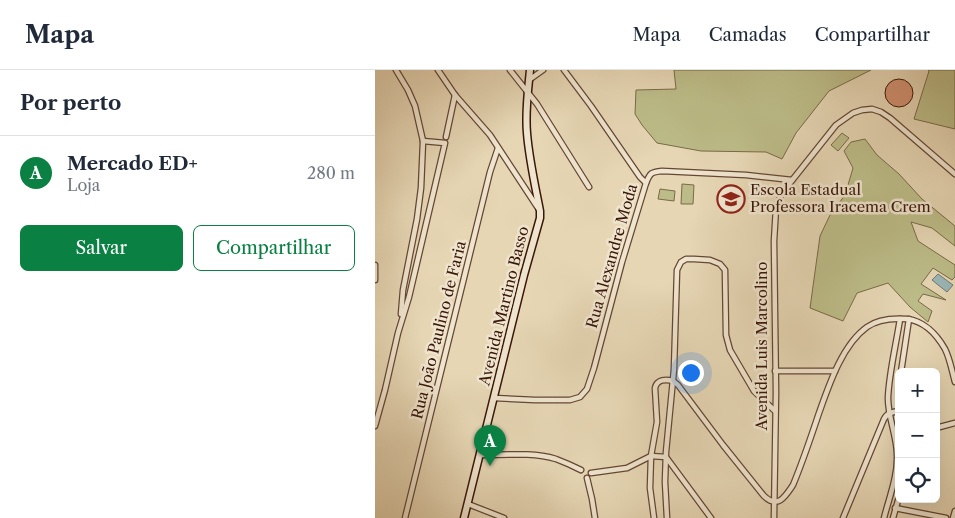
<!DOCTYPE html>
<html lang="pt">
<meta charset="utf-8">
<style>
body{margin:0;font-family:"Libre Caslon Text",serif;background:#f2f2f3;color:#1f2937}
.controls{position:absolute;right:15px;bottom:15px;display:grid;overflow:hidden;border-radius:8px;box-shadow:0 5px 20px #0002}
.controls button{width:45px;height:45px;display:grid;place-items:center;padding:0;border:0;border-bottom:1px solid #e0e1e3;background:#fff;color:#1f2937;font:25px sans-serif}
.you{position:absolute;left:315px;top:302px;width:18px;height:18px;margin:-12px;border:4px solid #fff;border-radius:50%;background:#1a73e8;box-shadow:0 0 0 8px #1a73e833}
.badge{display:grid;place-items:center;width:32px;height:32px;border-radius:50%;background:#0b8043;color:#fff;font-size:16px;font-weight:700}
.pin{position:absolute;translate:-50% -41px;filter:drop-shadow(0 1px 2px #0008)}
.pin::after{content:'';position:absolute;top:26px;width:18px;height:15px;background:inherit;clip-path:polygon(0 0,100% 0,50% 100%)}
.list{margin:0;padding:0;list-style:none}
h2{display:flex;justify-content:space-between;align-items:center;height:65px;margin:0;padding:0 20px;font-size:21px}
h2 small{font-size:16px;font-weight:400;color:#747a83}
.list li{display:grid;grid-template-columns:32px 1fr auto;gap:15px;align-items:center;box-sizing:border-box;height:75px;padding:0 20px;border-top:1px solid #e0e1e3}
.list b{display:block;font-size:19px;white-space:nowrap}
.list p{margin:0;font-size:16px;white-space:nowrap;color:#747a83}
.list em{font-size:16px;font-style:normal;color:#747a83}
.actions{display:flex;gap:10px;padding:15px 20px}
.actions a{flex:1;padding:11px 0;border:1px solid #0b8043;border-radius:8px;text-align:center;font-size:18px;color:#0b8043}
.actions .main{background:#0b8043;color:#fff}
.icon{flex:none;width:28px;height:28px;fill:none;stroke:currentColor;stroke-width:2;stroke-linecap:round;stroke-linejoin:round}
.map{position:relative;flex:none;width:580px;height:448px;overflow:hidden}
header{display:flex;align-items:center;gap:30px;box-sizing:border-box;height:70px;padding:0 25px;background:#fff;border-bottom:1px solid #e0e1e3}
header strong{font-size:24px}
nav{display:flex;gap:28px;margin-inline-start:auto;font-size:18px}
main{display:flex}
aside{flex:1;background:#fff}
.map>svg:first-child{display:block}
</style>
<header>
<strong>Mapa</strong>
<nav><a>Mapa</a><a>Camadas</a><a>Compartilhar</a></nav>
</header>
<main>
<aside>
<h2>Por perto<small></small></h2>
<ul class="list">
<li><span class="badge">A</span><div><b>Mercado ED+</b><p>Loja</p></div><em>280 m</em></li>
</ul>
<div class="actions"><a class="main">Salvar</a><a>Compartilhar</a></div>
</aside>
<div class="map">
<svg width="580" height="448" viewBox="0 0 580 448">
<rect width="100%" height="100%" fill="#e6d6b4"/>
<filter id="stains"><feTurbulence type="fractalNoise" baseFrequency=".004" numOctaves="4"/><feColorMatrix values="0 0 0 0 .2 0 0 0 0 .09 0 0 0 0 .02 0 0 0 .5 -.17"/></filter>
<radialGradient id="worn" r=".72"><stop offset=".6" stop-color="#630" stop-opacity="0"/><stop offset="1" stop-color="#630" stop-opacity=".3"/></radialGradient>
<!-- green -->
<g fill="#bcbc88" stroke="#7a6a48">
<polygon points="299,0 496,0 454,21 421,63 407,89 391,82 326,81 282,73 267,55 260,44 261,20 301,19"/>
<polygon points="553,0 580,0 580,59 539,49 554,1"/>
<polygon points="467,63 474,68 463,81 456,75"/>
<polygon points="490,69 502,85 524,104 547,129 580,156 580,176 557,158 536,152 543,171 580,195 580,207 577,210 558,198 546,214 571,230 548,224 543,231 557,241 553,252 535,237 513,213 482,223 468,251 435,238 445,166 455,145 470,125 478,98 469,81 476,72"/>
<polygon points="307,114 319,115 318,134 306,134"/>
<polygon points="285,119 300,121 299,131 283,129"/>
</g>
<!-- water -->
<polygon fill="#9ab7b7" stroke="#737771" points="563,204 578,215 572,222 557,210"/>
<!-- building -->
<circle fill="#d29173" stroke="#391709" cx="524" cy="23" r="14"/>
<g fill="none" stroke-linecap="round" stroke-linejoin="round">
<!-- street casing -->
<g stroke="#644734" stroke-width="7">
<g id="street">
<polyline points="21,0 33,20 40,36 48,71 46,118 42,149 28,220 26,244"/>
<polyline points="63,0 80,25 115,65 163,138"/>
<polyline points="135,0 162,34 214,117"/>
<polyline points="189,0 216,36 265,107 271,113"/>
<polyline points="154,10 168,0"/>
<polyline points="71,67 80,25"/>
<polyline points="0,195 0,210"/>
<polyline points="400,301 460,301"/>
<polyline points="526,302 534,249"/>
<path d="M298 311 303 315 348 375 389 426C403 439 410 427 418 415 428 391 436 367 444 343 454 315 467 275 492 257 503 249 519 248 532 249 549 251 562 265 570 279 575 289 577 301 580 312"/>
<polyline points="524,315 524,337"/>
<path d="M119 328 160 330H195L205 327 212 319 219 298 247 192 271 113C275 103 276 102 287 101L371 105 417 110"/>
<polyline points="0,356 10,320 23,263 34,227 70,73 48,71"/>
<polyline points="561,358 580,353"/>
<path d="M105 385C130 385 157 382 181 389 189 392 198 396 206 400"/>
<polyline points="216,403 252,398 276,386 291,387 336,448"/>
<polyline points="212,408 217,429 220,448"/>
<polyline points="93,434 129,448"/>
<polyline points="520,438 571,448"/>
<polyline points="30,448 115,102 123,78"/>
<path d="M279 448 275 418 276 386 282 352 280 318C282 309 291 309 298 311"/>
<polyline points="292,448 290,412 291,382 299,299 302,200 306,192 311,189 319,189 335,190 345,194 350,200 351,265 355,280 379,321 400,341"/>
<polyline points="399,448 401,322 399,171 401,138 407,123 461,55 478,43 487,40 497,39 506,42 515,48 580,104"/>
<path d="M468 448 509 349C512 343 517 342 524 341"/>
<path d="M509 448C514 428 523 406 522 385 522 366 513 348 513 328 514 303 521 275 525 249"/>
<polyline points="518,448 524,427"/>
<polyline points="578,448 580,441"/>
</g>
</g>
<!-- secondary casing -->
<g stroke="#391709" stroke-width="9">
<path id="secondary" d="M89 448 149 205 165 148V141C160 115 154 89 152 63 150 42 153 21 155 0"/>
</g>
<!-- street -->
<use href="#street" stroke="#efe4ce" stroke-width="4.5"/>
<!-- secondary -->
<use href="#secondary" stroke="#efe4ce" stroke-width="6"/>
</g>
<!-- icons -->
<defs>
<g id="school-ring" transform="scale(1.4375)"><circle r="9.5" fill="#efe4ce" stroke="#8f2418" stroke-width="1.5"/><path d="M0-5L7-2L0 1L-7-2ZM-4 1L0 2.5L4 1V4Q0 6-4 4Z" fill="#8f2418"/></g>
</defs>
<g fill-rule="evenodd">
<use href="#school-ring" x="356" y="129"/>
</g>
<g text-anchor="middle" stroke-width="5" stroke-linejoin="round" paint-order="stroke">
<!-- poi labels -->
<g font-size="15" fill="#391709" stroke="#efe4ce" text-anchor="start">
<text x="375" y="125">Escola Estadual<tspan x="375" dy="17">Professora Iracema Crem</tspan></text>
</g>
<!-- street labels -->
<g font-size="15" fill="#391709" stroke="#efe4ce">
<text transform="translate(237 186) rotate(-74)" y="5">Rua Alexandre Moda</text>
<text transform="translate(129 236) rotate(-76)" y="5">Avenida Martino Basso</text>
<text transform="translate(64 260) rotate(-76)" y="5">Rua João Paulino de Faria</text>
<text transform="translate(387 276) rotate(-90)" y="5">Avenida Luis Marcolino</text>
</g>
</g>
<rect width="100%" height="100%" filter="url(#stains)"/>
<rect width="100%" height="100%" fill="url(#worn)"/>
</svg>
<div class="controls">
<button>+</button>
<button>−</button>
<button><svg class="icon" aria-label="locate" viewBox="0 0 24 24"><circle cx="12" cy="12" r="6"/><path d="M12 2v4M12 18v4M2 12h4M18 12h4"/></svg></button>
</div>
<div class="you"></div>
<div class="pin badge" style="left:115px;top:396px">A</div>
</div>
</main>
